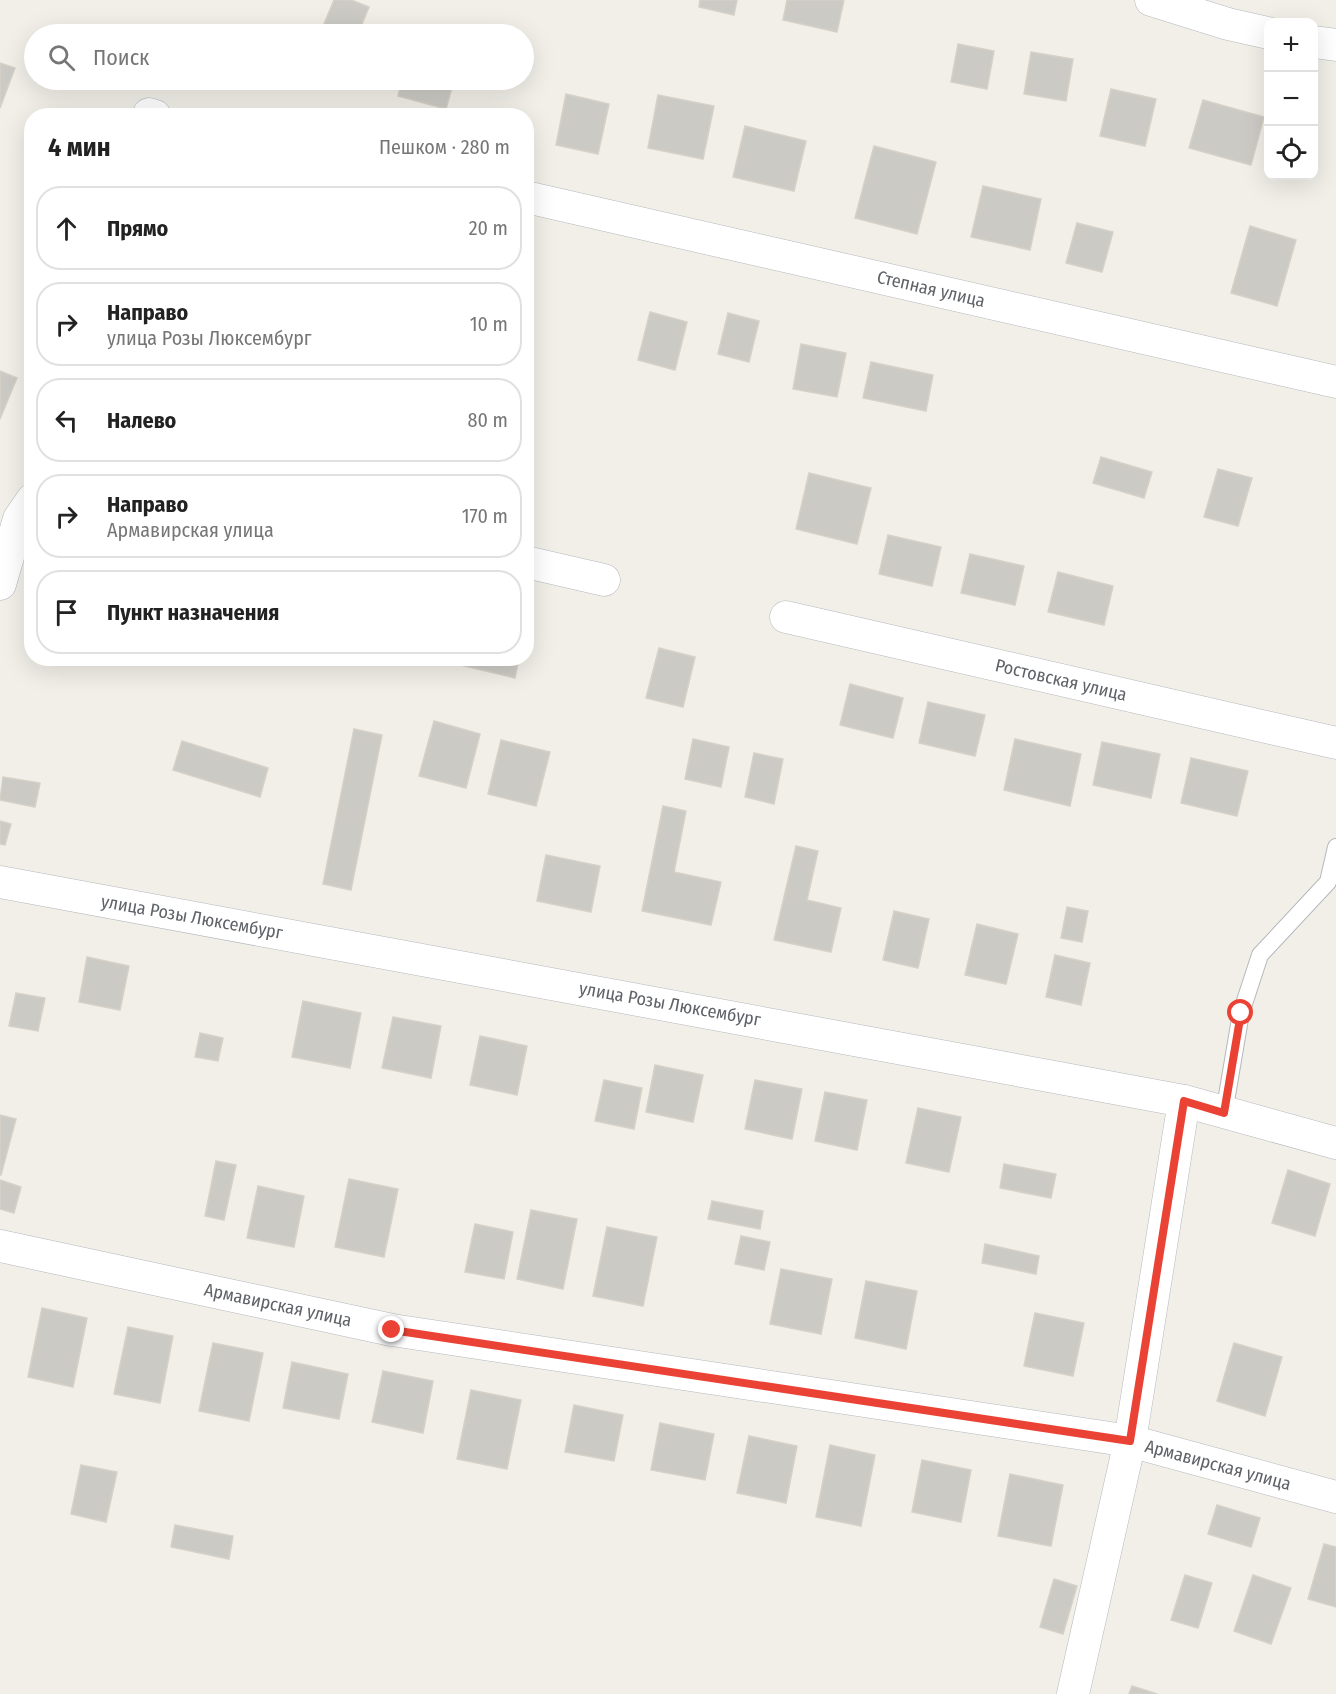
<!DOCTYPE html>
<html lang="ru">
<meta charset="utf-8">
<style>
body{margin:0;font-family:"Fira Sans Condensed",sans-serif;background:#f2f2f2;color:#222}
.controls{position:absolute;right:18px;top:18px;display:grid;overflow:hidden;border-radius:12px;box-shadow:0 6px 24px #0002}
.controls button{width:54px;height:54px;display:grid;place-items:center;padding:0;border:0;border-bottom:2px solid #e0e0e0;background:#fff;color:#222;font:30px sans-serif}
.stop{position:absolute;width:18px;height:18px;margin:-14px;border:4px solid #ea4335;border-radius:50%;background:#fff}
.stop.end{background:#ea4335;border-color:#fff;box-shadow:0 2px 6px #0008}
.list{margin:0;padding:0;list-style:none}
h2{display:flex;justify-content:space-between;align-items:center;height:78px;margin:0;padding:0 24px;font-size:26px}
h2 small{font-size:20px;font-weight:400;color:#767676}
.list li{display:grid;grid-template-columns:39px 1fr auto;gap:18px;align-items:center;box-sizing:border-box;height:84px;margin:0 12px 12px;padding:0 12px;border:2px solid #e0e0e0;border-radius:24px}
.list b{display:block;font-size:22px;white-space:nowrap}
.list p{margin:0;font-size:20px;white-space:nowrap;color:#767676}
.list em{font-size:20px;font-style:normal;color:#767676}
.icon{flex:none;width:33px;height:33px;fill:none;stroke:currentColor;stroke-width:2;stroke-linecap:round;stroke-linejoin:round}
.map{position:relative;flex:none;width:1336px;height:1694px;overflow:hidden}
.search{position:absolute;background:#fff;box-shadow:0 6px 24px #0002;left:24px;top:24px;width:510px;height:66px;display:flex;align-items:center;gap:15px;box-sizing:border-box;padding:0 21px;border-radius:33px;color:#767676;font-size:22px}
.panel{position:absolute;background:#fff;box-shadow:0 6px 24px #0002;left:24px;top:108px;width:510px;height:558px;border-radius:24px}
.map>svg:first-child{display:block}
</style>
<div class="map">
<svg width="1336" height="1694" viewBox="0 0 1336 1694">
<rect width="100%" height="100%" fill="#f1efe8"/>
<!-- building -->
<g fill="#cccac5" stroke="#d6d1c6" stroke-width="1.5">
<polygon points="334,0 351,0 369,7 358,34 351,34 324,24"/>
<polygon points="700,0 737,0 734,15 699,7"/>
<polygon points="787,0 844,0 837,32 783,20"/>
<polygon points="958,44 994,51 987,89 951,82"/>
<polygon points="1031,52 1073,59 1066,101 1024,94"/>
<polygon points="0,63 15,68 0,108"/>
<polygon points="402,80 454,80 446,109 398,96"/>
<polygon points="1111,89 1156,99 1145,146 1100,136"/>
<polygon points="566,94 609,104 598,154 556,145"/>
<polygon points="658,95 714,106 703,159 648,148"/>
<polygon points="1203,100 1264,117 1251,165 1189,148"/>
<polygon points="745,126 806,141 794,191 733,177"/>
<polygon points="874,146 936,162 917,234 855,218"/>
<polygon points="983,186 1041,199 1030,250 971,237"/>
<polygon points="1077,223 1113,232 1102,272 1066,263"/>
<polygon points="1250,226 1296,240 1277,306 1231,293"/>
<polygon points="650,312 687,322 675,370 638,360"/>
<polygon points="728,313 759,321 749,362 718,354"/>
<polygon points="801,344 846,353 837,397 793,389"/>
<polygon points="871,362 933,375 926,411 863,398"/>
<polygon points="0,371 17,378 0,419"/>
<polygon points="1101,457 1152,472 1144,498 1093,483"/>
<polygon points="1218,469 1252,478 1238,526 1204,517"/>
<polygon points="809,473 871,488 857,544 796,529"/>
<polygon points="888,535 941,547 932,586 879,574"/>
<polygon points="970,554 1024,566 1015,605 961,593"/>
<polygon points="1058,572 1113,586 1104,625 1048,612"/>
<polygon points="659,648 695,657 683,707 646,698"/>
<polygon points="431,658 519,658 515,678"/>
<polygon points="850,684 903,698 893,738 840,725"/>
<polygon points="928,702 985,715 975,756 919,743"/>
<polygon points="434,721 480,734 466,788 419,776"/>
<polygon points="354,729 382,735 351,890 323,884"/>
<polygon points="693,739 729,747 721,787 685,779"/>
<polygon points="1015,739 1081,754 1070,806 1004,790"/>
<polygon points="501,740 550,752 536,806 488,794"/>
<polygon points="182,741 268,768 260,797 173,770"/>
<polygon points="1102,742 1160,754 1151,798 1093,785"/>
<polygon points="754,753 783,759 774,804 745,797"/>
<polygon points="1191,758 1248,771 1237,816 1181,803"/>
<polygon points="3,777 40,783 35,807 0,800"/>
<polygon points="663,806 686,811 674,872 721,882 711,925 642,911"/>
<polygon points="0,821 11,824 5,845 0,844"/>
<polygon points="796,846 818,851 807,900 841,908 831,952 774,940"/>
<polygon points="546,855 600,866 591,912 537,901"/>
<polygon points="1067,907 1088,911 1082,942 1061,938"/>
<polygon points="894,911 929,919 918,968 883,960"/>
<polygon points="977,924 1018,934 1006,984 965,975"/>
<polygon points="1055,955 1090,963 1081,1005 1046,997"/>
<polygon points="87,957 129,966 120,1010 79,1002"/>
<polygon points="16,993 45,998 38,1031 9,1026"/>
<polygon points="303,1001 361,1013 350,1068 292,1057"/>
<polygon points="393,1017 441,1026 431,1078 382,1068"/>
<polygon points="200,1033 223,1038 218,1061 195,1057"/>
<polygon points="480,1036 527,1046 517,1095 470,1085"/>
<polygon points="655,1065 703,1075 693,1122 646,1112"/>
<polygon points="604,1080 642,1088 634,1129 595,1121"/>
<polygon points="755,1080 802,1089 792,1139 745,1129"/>
<polygon points="825,1092 867,1100 857,1150 815,1141"/>
<polygon points="918,1108 961,1117 949,1172 906,1163"/>
<polygon points="0,1115 16,1119 1,1175 0,1175"/>
<polygon points="216,1161 236,1165 224,1220 205,1216"/>
<polygon points="1004,1164 1056,1174 1051,1198 1000,1188"/>
<polygon points="1288,1170 1330,1184 1315,1236 1272,1223"/>
<polygon points="349,1179 398,1189 384,1257 335,1247"/>
<polygon points="0,1180 21,1187 14,1213 0,1209"/>
<polygon points="258,1186 304,1196 294,1247 247,1238"/>
<polygon points="712,1201 763,1211 760,1229 708,1219"/>
<polygon points="531,1210 577,1219 563,1289 517,1279"/>
<polygon points="475,1224 513,1232 504,1279 465,1272"/>
<polygon points="607,1227 657,1237 643,1306 593,1296"/>
<polygon points="741,1236 770,1242 764,1270 735,1264"/>
<polygon points="985,1244 1039,1256 1036,1274 982,1263"/>
<polygon points="781,1269 832,1279 821,1334 770,1324"/>
<polygon points="866,1281 917,1291 906,1349 855,1338"/>
<polygon points="42,1308 87,1318 73,1387 28,1377"/>
<polygon points="1035,1313 1084,1323 1073,1376 1024,1366"/>
<polygon points="128,1327 173,1336 160,1403 114,1394"/>
<polygon points="213,1343 263,1353 249,1421 199,1411"/>
<polygon points="1234,1343 1282,1357 1265,1416 1217,1401"/>
<polygon points="292,1362 348,1374 339,1419 283,1408"/>
<polygon points="383,1371 433,1381 423,1433 372,1422"/>
<polygon points="471,1390 521,1400 507,1469 457,1459"/>
<polygon points="574,1405 623,1415 614,1461 565,1452"/>
<polygon points="660,1423 714,1434 705,1480 651,1470"/>
<polygon points="749,1436 797,1446 786,1503 737,1493"/>
<polygon points="830,1445 875,1455 861,1526 816,1517"/>
<polygon points="922,1460 971,1470 961,1522 912,1512"/>
<polygon points="81,1465 117,1472 106,1522 71,1514"/>
<polygon points="1010,1474 1063,1485 1051,1546 998,1536"/>
<polygon points="1217,1505 1260,1518 1251,1547 1208,1534"/>
<polygon points="175,1525 233,1536 229,1559 171,1547"/>
<polygon points="1324,1544 1336,1547 1336,1607 1308,1599"/>
<polygon points="1185,1575 1212,1583 1198,1628 1171,1620"/>
<polygon points="1253,1575 1291,1588 1271,1644 1234,1631"/>
<polygon points="1054,1579 1077,1586 1063,1634 1040,1627"/>
<polygon points="1132,1686 1157,1694 1129,1694"/>
</g>
<g fill="none" stroke-linecap="round" stroke-linejoin="round">
<!-- lane casing -->
<g stroke="#b5b8bc" stroke-width="18">
<polyline id="lane" points="1224,1113 1241,1013 1260,955 1328,882 1336,847"/>
</g>
<!-- street casing -->
<g stroke="#b5b8bc" stroke-width="33">
<g id="street">
<polyline points="1151,0 1228,24 1268,33"/>
<polyline points="1314,42 1336,45"/>
<polyline points="149,114 155,116"/>
<polyline points="526,197 1336,382"/>
<polyline points="526,562 604,580"/>
<polyline points="0,584 19,519 32,500"/>
<polyline points="786,617 1336,743"/>
<polyline points="0,882 1184,1101 1336,1143"/>
<polyline points="0,1246 392,1330 1130,1441 1336,1497"/>
<polyline points="1073,1694 1130,1441 1184,1101"/>
</g>
</g>
<!-- lane -->
<use href="#lane" stroke="#fff" stroke-width="16"/>
<!-- street -->
<use href="#street" stroke="#fff" stroke-width="32"/>
</g>
<g fill="none" stroke-linecap="round" stroke-linejoin="round">
<!-- route -->
<polyline stroke="#ea4335" stroke-width="8" points="392,1330 1130,1441 1184,1101 1224,1113 1241,1013"/>
</g>
<g text-anchor="middle" stroke-width="6" stroke-linejoin="round" paint-order="stroke">
<!-- street labels -->
<g font-size="18" fill="#5f6368" stroke="#fff">
<text transform="translate(931 289) rotate(13)" y="6">Степная улица</text>
<text transform="translate(1061 680) rotate(13)" y="6">Ростовская улица</text>
<text transform="translate(192 917) rotate(10)" y="6">улица Розы Люксембург</text>
<text transform="translate(670 1004) rotate(10)" y="6">улица Розы Люксембург</text>
<text transform="translate(278 1305) rotate(12)" y="6">Армавирская улица</text>
<text transform="translate(1218 1465) rotate(15)" y="6">Армавирская улица</text>
</g>
</g>
</svg>
<div class="controls">
<button>+</button>
<button>−</button>
<button><svg class="icon" aria-label="locate" viewBox="0 0 24 24"><circle cx="12" cy="12" r="6"/><path d="M12 2v4M12 18v4M2 12h4M18 12h4"/></svg></button>
</div>
<div class="stop" style="left:1241px;top:1013px"></div>
<div class="stop end" style="left:392px;top:1330px"></div>
<div class="search"><svg class="icon" aria-label="search" viewBox="0 0 24 24"><circle cx="10" cy="10" r="6"/><path d="M15 15l6 6"/></svg>Поиск</div>
<section class="panel">
<h2>4 мин<small>Пешком · 280 m</small></h2>
<ul class="list">
<li><svg class="icon" aria-label="ahead" viewBox="0 0 24 24"><path d="M12 20V5M6 11l6-6 6 6"/></svg><div><b>Прямо</b></div><em>20 m</em></li>
<li><svg class="icon" aria-label="right" viewBox="0 0 24 24"><path d="M7 20v-9h11M14 6l5 5-5 5"/></svg><div><b>Направо</b><p>улица Розы Люксембург</p></div><em>10 m</em></li>
<li><svg class="icon" aria-label="left" viewBox="0 0 24 24"><path d="M17 20v-9H6M10 6l-5 5 5 5"/></svg><div><b>Налево</b></div><em>80 m</em></li>
<li><svg class="icon" aria-label="right" viewBox="0 0 24 24"><path d="M7 20v-9h11M14 6l5 5-5 5"/></svg><div><b>Направо</b><p>Армавирская улица</p></div><em>170 m</em></li>
<li><svg class="icon" aria-label="arrive" viewBox="0 0 24 24"><path d="M6 21V4h12l-3 4 3 4H6"/></svg><div><b>Пункт назначения</b></div></li>
</ul>
</section>
</div>
